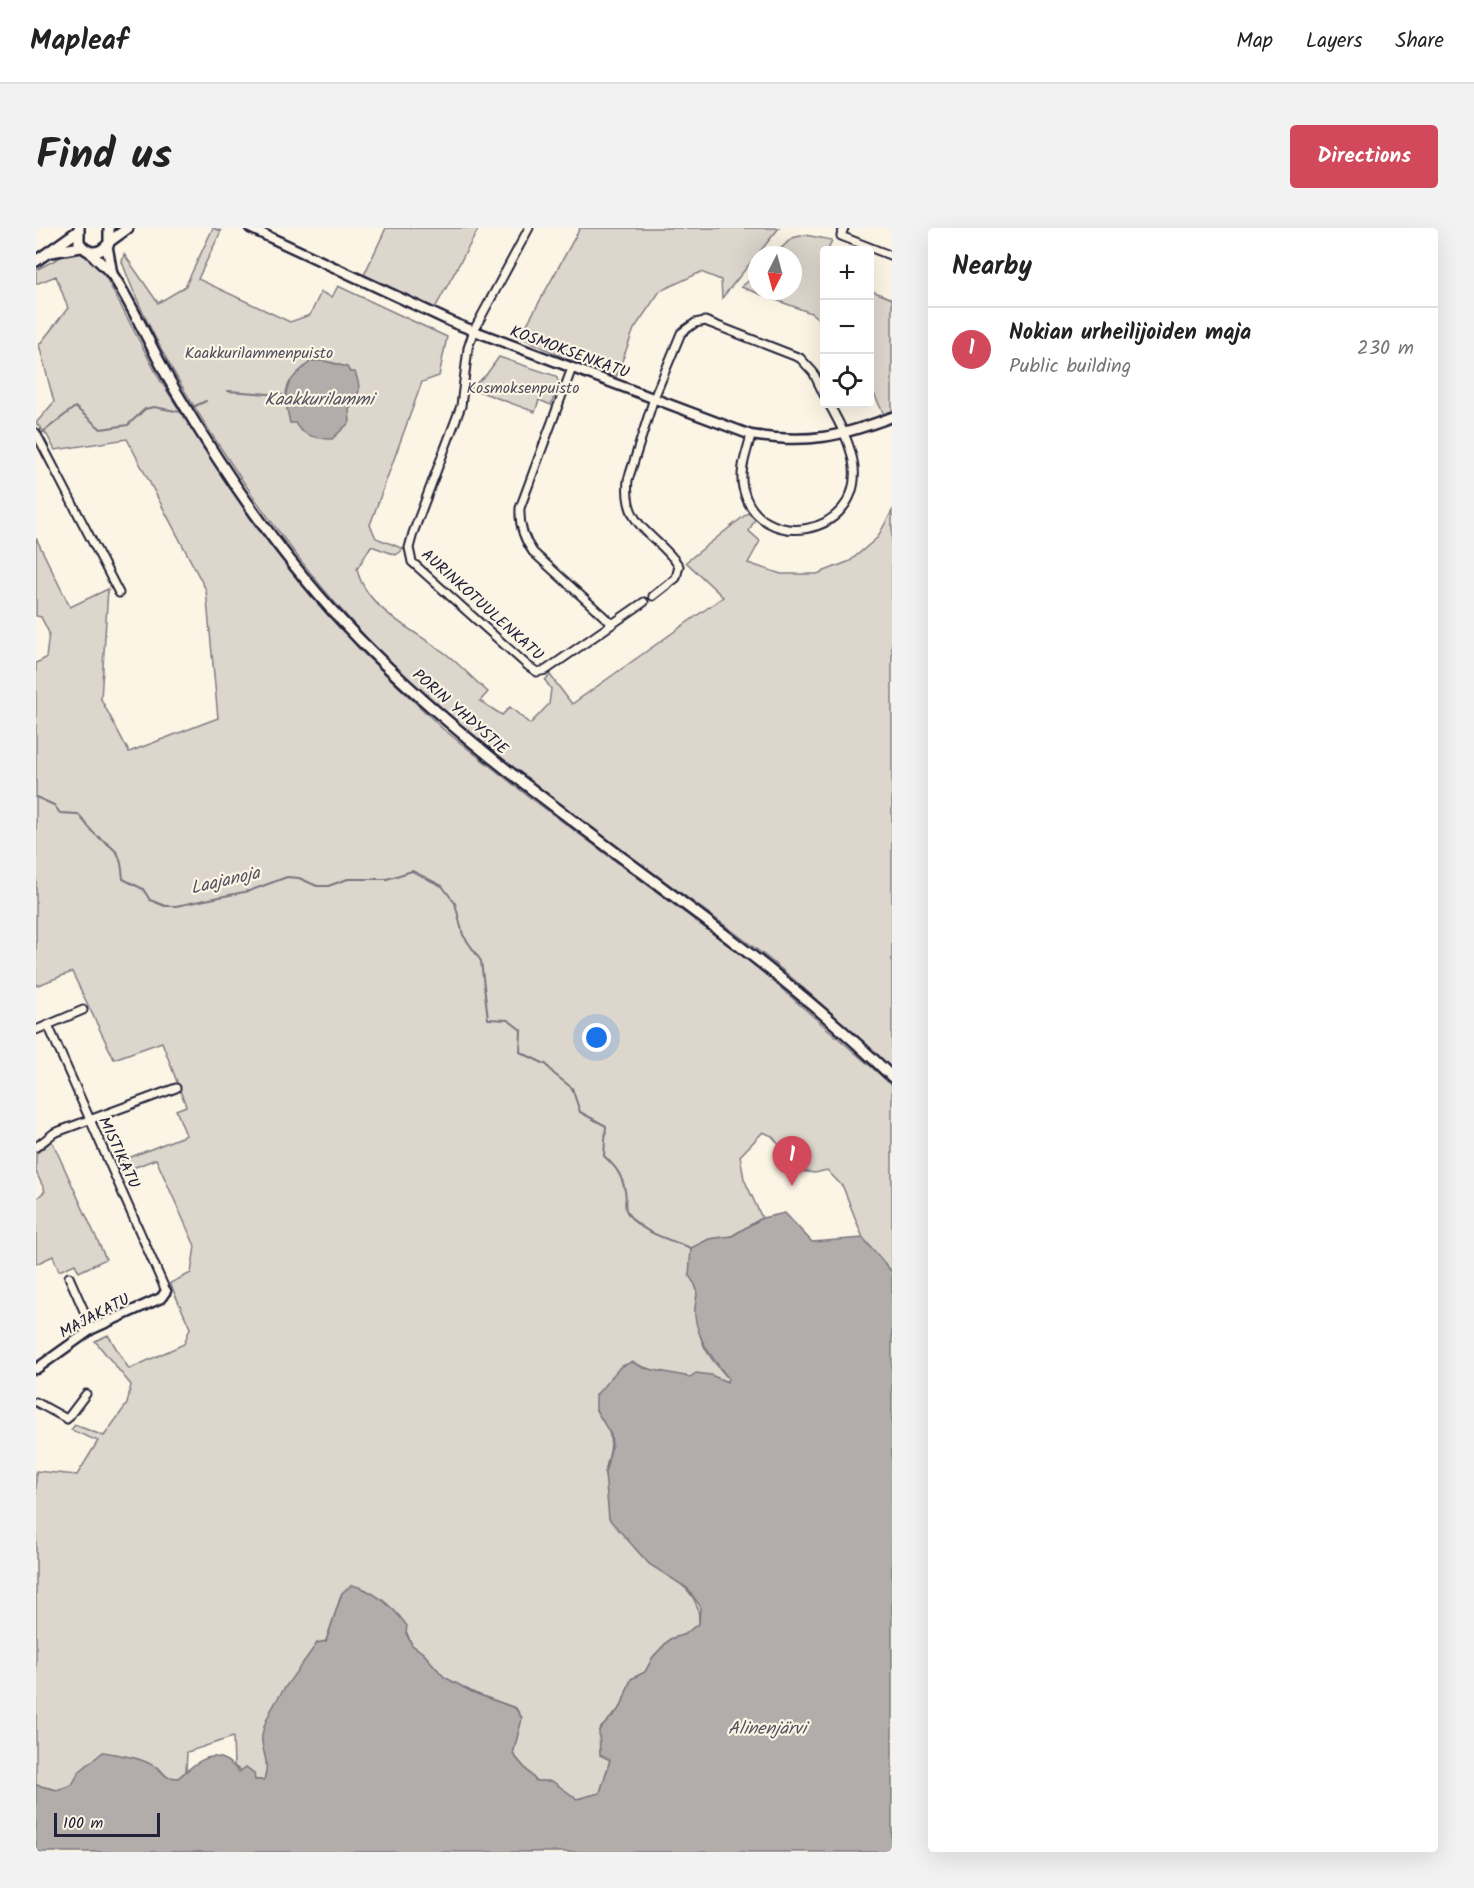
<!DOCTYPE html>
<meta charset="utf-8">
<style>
body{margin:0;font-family:Kalam,sans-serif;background:#f2f2f2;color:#222}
.controls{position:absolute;right:18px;top:18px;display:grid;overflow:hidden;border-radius:6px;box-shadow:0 6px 24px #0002}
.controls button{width:54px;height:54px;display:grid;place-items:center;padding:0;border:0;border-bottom:2px solid #e0e0e0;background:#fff;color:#222;font:30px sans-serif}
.compass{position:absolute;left:712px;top:18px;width:54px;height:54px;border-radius:50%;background:#fff;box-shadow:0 6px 24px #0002;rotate:186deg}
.scale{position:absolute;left:18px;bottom:15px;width:106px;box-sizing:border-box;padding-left:6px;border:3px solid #22223b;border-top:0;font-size:16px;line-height:21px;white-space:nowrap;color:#22223b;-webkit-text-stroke:4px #fcf5e5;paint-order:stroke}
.you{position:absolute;left:561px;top:810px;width:21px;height:21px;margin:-15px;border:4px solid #fff;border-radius:50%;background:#1a73e8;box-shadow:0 0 0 9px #1a73e833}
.badge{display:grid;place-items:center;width:39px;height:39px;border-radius:50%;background:#d1495b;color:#fff;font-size:20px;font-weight:700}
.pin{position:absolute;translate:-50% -50px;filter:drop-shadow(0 2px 3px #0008)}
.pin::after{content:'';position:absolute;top:32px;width:21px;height:18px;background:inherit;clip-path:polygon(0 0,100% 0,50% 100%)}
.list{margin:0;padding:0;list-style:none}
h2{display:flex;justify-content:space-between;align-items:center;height:78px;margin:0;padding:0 24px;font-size:26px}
h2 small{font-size:20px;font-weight:400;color:#767676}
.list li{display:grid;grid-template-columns:39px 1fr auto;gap:18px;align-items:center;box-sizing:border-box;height:84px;padding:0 24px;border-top:2px solid #e0e0e0}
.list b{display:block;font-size:22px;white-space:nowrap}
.list p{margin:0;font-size:20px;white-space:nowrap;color:#767676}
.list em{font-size:20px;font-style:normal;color:#767676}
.icon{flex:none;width:33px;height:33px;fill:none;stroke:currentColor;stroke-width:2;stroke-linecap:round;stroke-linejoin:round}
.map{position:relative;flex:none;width:856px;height:1624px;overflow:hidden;border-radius:6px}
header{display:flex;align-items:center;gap:36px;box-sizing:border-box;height:84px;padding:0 30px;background:#fff;border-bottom:2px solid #e0e0e0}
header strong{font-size:28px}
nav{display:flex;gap:33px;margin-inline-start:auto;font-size:21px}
.intro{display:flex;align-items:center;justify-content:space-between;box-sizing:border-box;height:144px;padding:0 36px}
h1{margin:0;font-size:42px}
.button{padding:15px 27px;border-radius:6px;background:#d1495b;color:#fff;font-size:21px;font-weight:700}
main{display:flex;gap:36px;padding:0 36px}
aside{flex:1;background:#fff;border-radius:6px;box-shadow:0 6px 24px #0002}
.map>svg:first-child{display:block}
</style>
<header>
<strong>Mapleaf</strong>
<nav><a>Map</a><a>Layers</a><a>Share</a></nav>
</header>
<div class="intro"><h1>Find us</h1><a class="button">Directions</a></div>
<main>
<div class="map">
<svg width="856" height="1624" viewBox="0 0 856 1624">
<rect width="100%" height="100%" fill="#fcf5e5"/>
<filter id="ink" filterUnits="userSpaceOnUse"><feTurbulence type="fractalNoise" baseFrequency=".0167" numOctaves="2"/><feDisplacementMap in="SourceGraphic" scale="12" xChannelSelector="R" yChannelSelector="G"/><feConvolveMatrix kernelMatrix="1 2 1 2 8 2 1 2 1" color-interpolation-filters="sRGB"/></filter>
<g filter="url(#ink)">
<!-- green -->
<g fill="#dcd6cc" stroke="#7f7c84" stroke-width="1.5" fill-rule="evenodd">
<path d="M177 0 185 3 162 51 254 94 274 87 285 64 296 69 302 58 411 109 403 148 386 154 334 297 340 310 368 321 360 327 335 318 321 341C330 383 383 404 414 429 427 440 439 453 452 464L444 473 466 487 474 479 494 496 513 476 515 461 509 452 514 447 536 476 687 369 650 334 712 285 719 291 713 303 724 313 712 335 745 346H781L814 333 841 310 856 283V841C810 799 765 755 715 717 591 623 461 538 349 429 286 366 233 294 184 219 146 161 110 100 86 34L88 26 122 75 149 59ZM275 133C309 133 313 140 322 171L313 181 270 204C254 198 256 169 254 154Z"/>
<polygon points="350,0 443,0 399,80 328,47"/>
<polygon points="544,0 743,0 686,70 685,52 665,44 624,63 598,101 580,149 529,130 484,109"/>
<polygon points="769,7 796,12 792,22 788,22 788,95 775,85 705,59 721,46 721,63 757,63 757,27 738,27 756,10"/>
<path d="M34 24H45L67 44 124 152 220 299 324 422 407 501 492 568 716 735 856 857V1044L827 1010 807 959 791 942 779 945 764 943 736 908 727 904 704 928 708 951 726 990 696 1008 673 1011C663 1048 652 1084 669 1120 674 1131 684 1141 692 1150L691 1154C672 1146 671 1151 653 1149 635 1147 612 1142 596 1134L584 1139 560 1182C572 1195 578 1210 573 1228 572 1233 569 1241 569 1246 571 1257 590 1305 596 1315 616 1349 665 1350 663 1395L649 1407 634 1411 617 1429 609 1444 595 1451 585 1479 563 1502 574 1532 564 1565 541 1571 516 1554 500 1553 477 1526 486 1490 480 1480 438 1465 408 1449 387 1425 376 1417 364 1389 329 1361 306 1365 290 1413 226 1511 232 1540 228 1552H219L198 1538 197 1509 151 1524 150 1544 142 1550 131 1549 122 1539 44 1543 36 1557 21 1562 0 1557V1243L41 1247 62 1213 35 1202 39 1197 68 1208 91 1176 95 1157 59 1113 72 1107 93 1141 148 1116 154 1100 134 1055 155 1045 159 1018 120 931 84 945 80 935 150 907 140 882 150 878 126 814 78 831 36 744 0 758V435L10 430 13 405 5 389 0 388V310L34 379 72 361 65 471 93 524 182 490 170 362 91 211 19 222 11 207 0 195 18 174 3 117 32 80 20 48 0 56V42Z"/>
<polygon points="834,62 856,71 856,184 848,187 834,157"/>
<polygon points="463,129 520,148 523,155 515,177 503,172 499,184 434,160 450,147"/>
<polygon points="16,913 70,1031 43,1044 39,1036 23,1043 17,1028 0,1036 0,971 9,963 0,944 0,926"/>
</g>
<!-- water -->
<g fill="#b2adab" stroke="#78757e" stroke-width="1.5">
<path d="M275 133H289L311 139 314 144H319C325 159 325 168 313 181L314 194 296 211C283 211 266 208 259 195H254C246 160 248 156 275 133Z"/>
<path d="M749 985 776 1014 827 1010 856 1044V1624H0V1557L21 1562 36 1557 44 1543 67 1524C91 1528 115 1530 131 1549L142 1550C164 1532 179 1516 203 1544L210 1539 218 1545 219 1552H228C235 1532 224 1522 226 1507 231 1477 264 1441 281 1415L290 1413 306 1365 316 1357C339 1363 358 1380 371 1398L370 1405 376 1417 387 1425 408 1449 438 1465 479 1480 486 1490 477 1526 500 1553H516L541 1571 564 1565 574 1532 564 1527 563 1502 585 1479 595 1451 609 1444 617 1429 634 1411 649 1406 663 1395 664 1378 651 1360 613 1336 573 1291 569 1245 576 1217 575 1207 560 1182V1167L584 1139 596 1134 608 1140 654 1149 660 1145 675 1147 691 1154 692 1150C677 1131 662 1113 659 1088 657 1070 668 1066 653 1048L655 1020 673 1011 696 1008 726 990Z"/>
</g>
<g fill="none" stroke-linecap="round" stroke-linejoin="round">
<!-- stream -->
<g stroke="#78757e" stroke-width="2">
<polyline points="192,163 247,167"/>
<polyline points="157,179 170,173"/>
<polyline points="2,208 39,179 65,201 92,197 109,181 118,179 145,184"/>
<path d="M0 569 18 577 24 585 42 586C48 592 54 603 61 608 82 623 85 624 87 651L107 661 114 672 129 678H140L213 663 251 649 263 650 281 658H292L312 651H351L376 643 406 658 419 675 427 707 445 733 452 791 472 792 485 802 484 824 511 837 517 845 536 860 544 884 570 898 568 928C580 939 586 947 589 963 591 969 588 976 590 982 599 1003 635 1012 655 1020"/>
</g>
<!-- minor casing -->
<g stroke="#22223b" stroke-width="11">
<g id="minor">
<polyline points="493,0 438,102 432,120 425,178 377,305 373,320 376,334 492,438 501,444 510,442 608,374"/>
<polyline points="808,0 805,8 856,28"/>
<path d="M536 140 484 280C483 297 487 310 497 324L575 395"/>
<polyline points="0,205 83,365"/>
<path d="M715 207C711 224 703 242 707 260 722 326 825 309 818 239 815 216 804 196 793 176"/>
<path d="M617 368 640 350 643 338C621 305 587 301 592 252L618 170 645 105 659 95 669 93 764 130 777 144 788 167"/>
<polyline points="12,797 130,1063"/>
<polyline points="0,802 47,782"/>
<polyline points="0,919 18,905 140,860"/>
<polyline points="33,1049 56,1101"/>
<polyline points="0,1174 31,1191 50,1166"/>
</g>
</g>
<!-- tertiary casing -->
<g stroke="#22223b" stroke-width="13">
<g id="tertiary">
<path d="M214 0 420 96 715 207C773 216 803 209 856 189"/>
<polyline points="0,1141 56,1101 125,1070 130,1063"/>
</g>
</g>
<!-- secondary casing -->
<g stroke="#22223b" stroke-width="14">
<g id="secondary">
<path d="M43 0V14C51 27 64 27 73 15V0"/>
<polyline points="74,13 92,0"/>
<polyline points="71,18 76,46"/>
<polyline points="15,24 45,19"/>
<path d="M54 24C61 32 72 40 78 49 101 85 117 125 139 162 191 250 251 338 323 411 485 576 691 687 856 849"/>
<polyline points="0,33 42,3"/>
</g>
</g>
<!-- minor -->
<use href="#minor" stroke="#fcf5e5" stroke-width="7"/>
<!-- tertiary -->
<use href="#tertiary" stroke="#fcf5e5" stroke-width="8"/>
<!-- secondary -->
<use href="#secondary" stroke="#fcf5e5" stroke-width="9"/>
</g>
</g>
<g text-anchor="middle" stroke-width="4.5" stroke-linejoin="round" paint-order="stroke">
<!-- street labels -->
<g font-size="16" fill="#22223b" stroke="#fcf5e5">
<text transform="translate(534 123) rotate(20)" y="6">KOSMOKSENKATU</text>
<text transform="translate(447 376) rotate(42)" y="6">AURINKOTUULENKATU</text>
<text transform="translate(425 483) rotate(41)" y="6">PORIN YHDYSTIE</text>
<text transform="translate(84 924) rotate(65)" y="6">MISTIKATU</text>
<text transform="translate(58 1087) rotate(-28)" y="6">MAJAKATU</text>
</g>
<!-- park labels -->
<g font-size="16" fill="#504f5f" stroke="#fcf5e5">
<text x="223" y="130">Kaakkurilammenpuisto</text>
<text x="487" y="165">Kosmoksenpuisto</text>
</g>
<!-- water labels -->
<g font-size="18" font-style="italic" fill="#545362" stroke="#fcf5e5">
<text x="283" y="177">Kaakkurilammi</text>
<text transform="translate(189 652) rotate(-13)" y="6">Laajanoja</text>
<text x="731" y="1506">Alinenjärvi</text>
</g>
</g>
</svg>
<div class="controls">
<button>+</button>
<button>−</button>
<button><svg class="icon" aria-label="locate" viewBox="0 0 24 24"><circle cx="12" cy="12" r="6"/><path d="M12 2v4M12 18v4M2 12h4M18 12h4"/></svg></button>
</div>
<svg class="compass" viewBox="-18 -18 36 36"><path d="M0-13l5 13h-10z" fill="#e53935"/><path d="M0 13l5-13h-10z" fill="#767676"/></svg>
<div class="scale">100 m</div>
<div class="you"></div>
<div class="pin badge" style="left:756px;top:958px">1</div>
</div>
<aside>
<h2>Nearby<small></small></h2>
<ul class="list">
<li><span class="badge">1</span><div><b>Nokian urheilijoiden maja</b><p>Public building</p></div><em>230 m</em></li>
</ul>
</aside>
</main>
